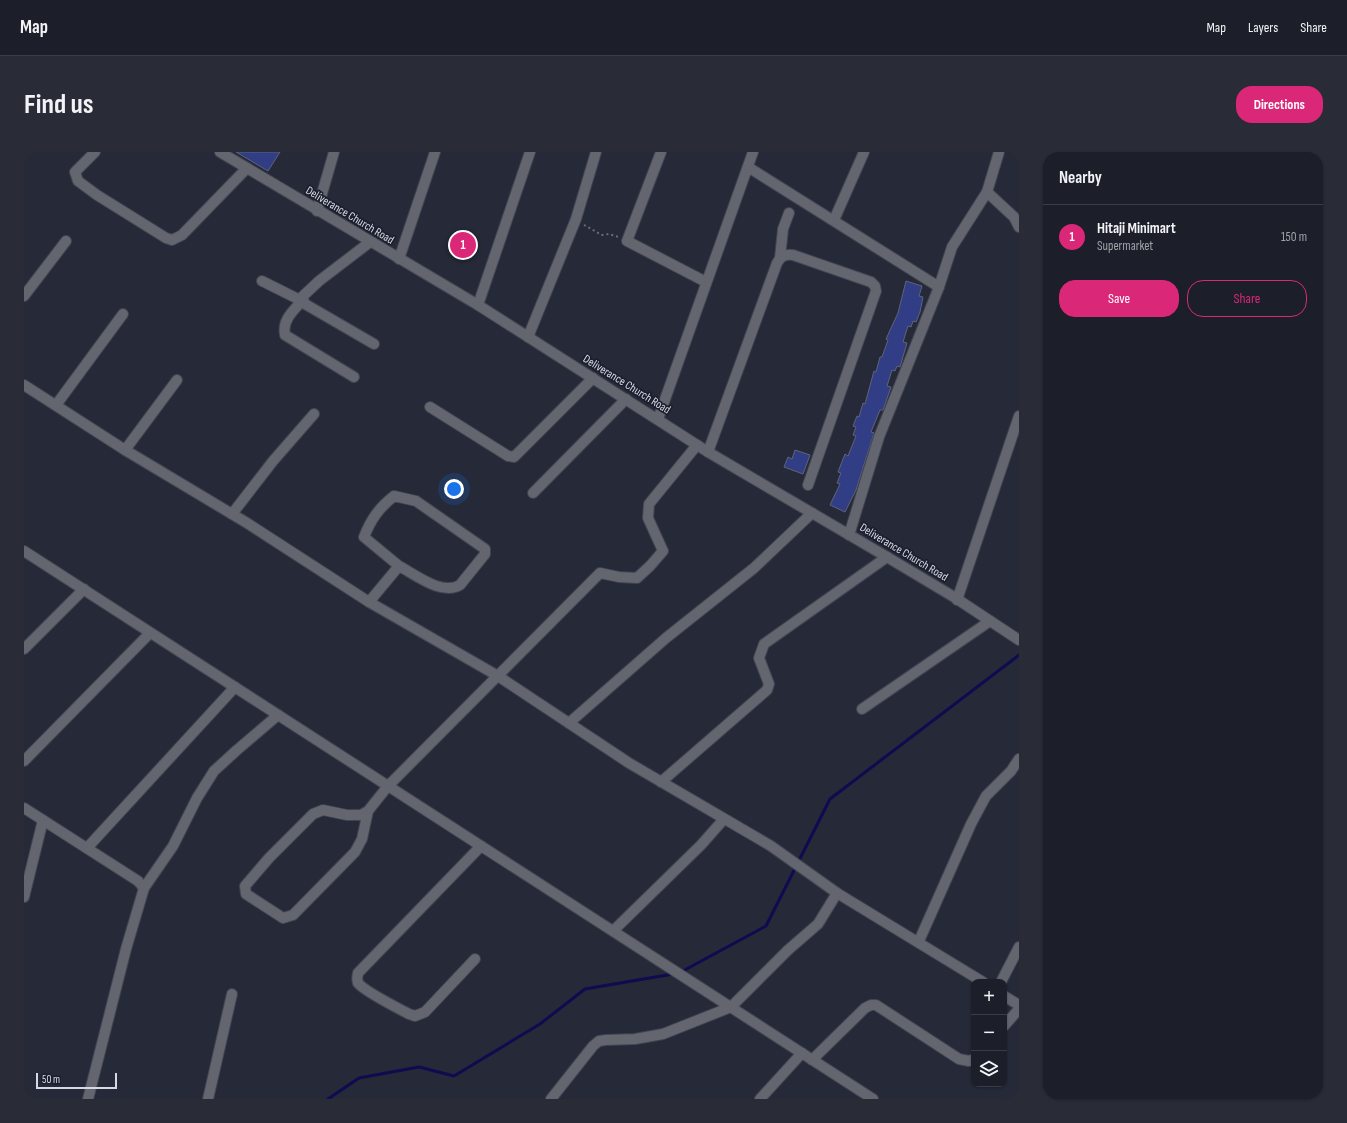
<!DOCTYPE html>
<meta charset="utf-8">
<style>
body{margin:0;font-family:"Sofia Sans Condensed",sans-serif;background:#292c36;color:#f1f3f6}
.controls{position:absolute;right:12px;bottom:12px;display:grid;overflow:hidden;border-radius:8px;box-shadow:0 1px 3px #0004}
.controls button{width:36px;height:36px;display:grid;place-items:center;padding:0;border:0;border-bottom:1px solid #3a3d47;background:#1c1f2a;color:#f1f3f6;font:20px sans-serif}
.scale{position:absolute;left:12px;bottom:10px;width:81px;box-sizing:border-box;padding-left:4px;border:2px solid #d6d9e3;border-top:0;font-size:11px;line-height:14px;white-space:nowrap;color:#d6d9e3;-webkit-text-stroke:3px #1c1f2e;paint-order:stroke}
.you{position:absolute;left:430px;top:337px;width:14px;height:14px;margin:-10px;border:3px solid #fff;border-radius:50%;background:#1a73e8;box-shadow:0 0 0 6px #1a73e833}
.badge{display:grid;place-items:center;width:26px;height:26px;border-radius:50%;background:#db2777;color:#fff;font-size:13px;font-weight:700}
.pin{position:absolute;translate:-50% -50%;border:2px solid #fff;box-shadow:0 1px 4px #0006}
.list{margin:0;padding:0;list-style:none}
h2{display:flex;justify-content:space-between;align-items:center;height:52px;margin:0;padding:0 16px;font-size:17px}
h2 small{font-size:13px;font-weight:400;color:#a0a2a8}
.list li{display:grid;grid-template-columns:26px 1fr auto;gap:12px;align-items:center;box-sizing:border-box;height:64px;padding:0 16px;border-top:1px solid #3a3d47}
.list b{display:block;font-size:15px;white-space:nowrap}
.list p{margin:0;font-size:13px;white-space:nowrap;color:#a0a2a8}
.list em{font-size:13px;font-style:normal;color:#a0a2a8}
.actions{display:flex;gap:8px;padding:12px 16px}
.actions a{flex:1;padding:9px 0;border:1px solid #db2777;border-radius:16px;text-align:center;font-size:14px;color:#db2777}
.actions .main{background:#db2777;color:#fff}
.icon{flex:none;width:22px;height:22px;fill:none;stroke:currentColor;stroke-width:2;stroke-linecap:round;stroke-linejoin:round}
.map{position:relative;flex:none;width:995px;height:947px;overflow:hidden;border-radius:16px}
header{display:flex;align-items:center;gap:24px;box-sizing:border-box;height:56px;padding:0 20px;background:#1c1f2a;border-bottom:1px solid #3a3d47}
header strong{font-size:19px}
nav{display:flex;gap:22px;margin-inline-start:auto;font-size:14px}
.intro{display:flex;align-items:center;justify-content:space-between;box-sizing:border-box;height:96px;padding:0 24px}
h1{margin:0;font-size:28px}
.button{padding:10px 18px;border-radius:16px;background:#db2777;color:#fff;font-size:14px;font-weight:700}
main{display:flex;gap:24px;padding:0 24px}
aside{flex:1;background:#1c1f2a;border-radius:16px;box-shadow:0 1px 3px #0004}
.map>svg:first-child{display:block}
</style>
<header>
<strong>Map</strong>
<nav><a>Map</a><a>Layers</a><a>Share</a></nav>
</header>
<div class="intro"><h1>Find us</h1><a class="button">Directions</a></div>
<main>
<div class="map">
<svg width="995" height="947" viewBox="0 0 995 947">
<rect width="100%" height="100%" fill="#252938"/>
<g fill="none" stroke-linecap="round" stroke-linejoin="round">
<!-- stream -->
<g stroke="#0e0b50" stroke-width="3">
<polyline points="657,820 742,774 806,647 995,503"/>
<polyline points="304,947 335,926 395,915 430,924 516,872 561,837 649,822"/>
</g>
</g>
<!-- building -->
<g fill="#313d84" stroke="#5f6476">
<polygon points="212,0 256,0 244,19"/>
<polygon points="882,129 898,134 895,144 899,145 896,160 892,170 889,169 887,175 884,174 879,190 883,191 876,215 873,214 871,219 868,218 863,234 867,235 859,258 856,258 847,280 850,281 832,338 821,360 806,353 816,332 813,331 817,321 814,320 821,302 824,304 832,284 829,283 832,275 829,274 833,264 835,265 839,251 841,252 850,219 852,220 856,205 858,205 864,188 862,187 874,161"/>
<polygon points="771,298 786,303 779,322 760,315 764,305 768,307"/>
</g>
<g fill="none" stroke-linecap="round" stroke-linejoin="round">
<!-- minor casing -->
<g stroke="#414553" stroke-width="12">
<g id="minor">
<polyline points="71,0 51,20 54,29 73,43 142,86 148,88 158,83 223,16"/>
<polyline points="196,0 454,153 684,300 863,405 930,445 995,488"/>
<polyline points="637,0 603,89 682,130"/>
<polyline points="724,15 915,135"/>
<polyline points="963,40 990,65 995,75"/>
<polyline points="293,59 310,0"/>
<polyline points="810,68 840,0"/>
<polyline points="346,90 295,129 278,145 281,152 350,192"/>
<polyline points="756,106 759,77 765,61"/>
<polyline points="375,107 411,0"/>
<path d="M238 129 278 149C269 159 258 168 261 183L330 225"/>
<polyline points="0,144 42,89"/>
<polyline points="454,153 506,0"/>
<polyline points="504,185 552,67 572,0"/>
<polyline points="0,233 101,298 223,371 345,450 474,524 605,611 747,694 813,741 959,830"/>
<polyline points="32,253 99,162"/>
<polyline points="406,255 484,304 490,305 569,226"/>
<polyline points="634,267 729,0"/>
<polyline points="101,298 153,228"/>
<path d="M684 300 753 111C757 104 761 102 769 103L847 130 851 134 852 139 784 333"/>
<polyline points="509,341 602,247"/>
<polyline points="208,362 249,309 290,262"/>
<polyline points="825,383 855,285 915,135 928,95 963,40 975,0"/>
<polyline points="0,399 849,947"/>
<polyline points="933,448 995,264"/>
<path d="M345 450 375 414 340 385C347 367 355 356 370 344L392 349 461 397V402L436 433C418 444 392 423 375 414"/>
<polyline points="0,497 60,437"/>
<polyline points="838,557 966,469"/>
<polyline points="545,571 642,486 730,416 788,361"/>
<polyline points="0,609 126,481"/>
<polyline points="637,630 743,538 745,532 735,506 740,492 863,405"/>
<polyline points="0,656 114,729 120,736"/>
<polyline points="344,659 338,687 331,700 269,763 259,766 222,742 221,734 245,706 289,662 299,658 323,663 337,663 344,659 364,634 576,421 595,425 613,426 626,414 639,399 624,366 625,352 673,293"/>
<polyline points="63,696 211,535"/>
<polyline points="0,745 19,668"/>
<polyline points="589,779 677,693 700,667"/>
<polyline points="895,789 947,672 962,644 987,619 995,607"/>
<path d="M451 807 401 860 391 864 385 862C374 856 341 840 334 831 333 828 333 825 334 821L457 694"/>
<polyline points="977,830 995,795"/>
<polyline points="980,844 995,853"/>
<polyline points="980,874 995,857"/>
<polyline points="788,908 841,856 847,853 852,853 935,907 945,909 950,907"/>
<polyline points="64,947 102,797 120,736 149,694 173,646 190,619 213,598 254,563"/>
<polyline points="184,947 208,842"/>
<polyline points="527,947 569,894 575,889 582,888 611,887 639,882 707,855 764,798 794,772 813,741"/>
<polyline points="736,947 778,901"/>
</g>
</g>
<!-- path -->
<polyline stroke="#6a6d7b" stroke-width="2" stroke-dasharray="2 3" stroke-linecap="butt" points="560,73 578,83 585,82 595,85"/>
<!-- minor -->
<use href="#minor" stroke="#63666e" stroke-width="10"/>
</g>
<g text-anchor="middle" stroke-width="3.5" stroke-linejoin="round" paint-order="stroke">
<!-- street labels -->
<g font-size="12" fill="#d6d9e3" stroke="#1c1f2e">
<text transform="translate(326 63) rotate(31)" y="4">Deliverance Church Road</text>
<text transform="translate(603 232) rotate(32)" y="4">Deliverance Church Road</text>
<text transform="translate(880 400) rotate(31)" y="4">Deliverance Church Road</text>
</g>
</g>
</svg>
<div class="controls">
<button>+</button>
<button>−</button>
<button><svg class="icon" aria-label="layers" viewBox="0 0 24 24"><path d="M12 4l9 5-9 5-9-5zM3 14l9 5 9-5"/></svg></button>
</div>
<div class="scale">50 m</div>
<div class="you"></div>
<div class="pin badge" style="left:439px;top:93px">1</div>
</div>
<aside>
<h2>Nearby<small></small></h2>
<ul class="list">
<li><span class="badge">1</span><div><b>Hitaji Minimart</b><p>Supermarket</p></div><em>150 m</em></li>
</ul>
<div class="actions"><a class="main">Save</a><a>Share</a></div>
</aside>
</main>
